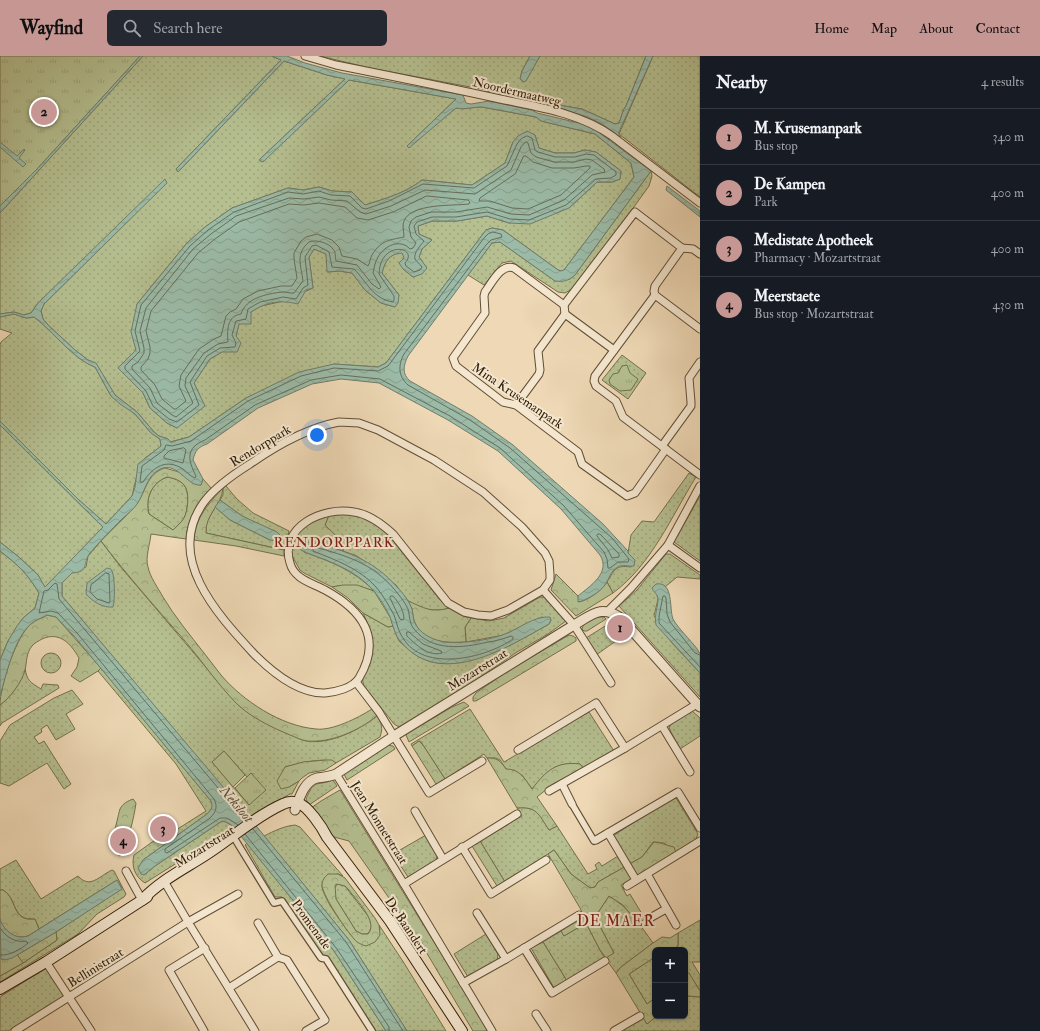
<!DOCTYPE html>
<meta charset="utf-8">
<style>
body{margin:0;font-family:"IM FELL Double Pica",serif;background:#242831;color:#f1f3f6}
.controls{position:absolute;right:12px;bottom:12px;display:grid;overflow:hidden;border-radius:6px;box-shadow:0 1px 3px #0004}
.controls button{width:36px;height:36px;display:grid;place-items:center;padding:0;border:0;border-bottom:1px solid #363941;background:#171b24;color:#f1f3f6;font:20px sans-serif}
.you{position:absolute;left:317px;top:379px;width:14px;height:14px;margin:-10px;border:3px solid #fff;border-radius:50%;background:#1a73e8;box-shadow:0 0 0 6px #1a73e833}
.badge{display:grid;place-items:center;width:26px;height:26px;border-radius:50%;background:#c59692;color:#111;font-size:13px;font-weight:700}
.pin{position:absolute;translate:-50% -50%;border:2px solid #fff;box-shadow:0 1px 4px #0006}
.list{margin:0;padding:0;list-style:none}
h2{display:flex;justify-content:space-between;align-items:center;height:52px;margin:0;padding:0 16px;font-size:17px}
h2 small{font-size:13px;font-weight:400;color:#9ea1a6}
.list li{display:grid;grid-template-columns:26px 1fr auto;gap:12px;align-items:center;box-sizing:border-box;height:56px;padding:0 16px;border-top:1px solid #363941}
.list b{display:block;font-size:15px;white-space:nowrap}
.list p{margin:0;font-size:13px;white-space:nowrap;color:#9ea1a6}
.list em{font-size:13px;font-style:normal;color:#9ea1a6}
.icon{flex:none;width:22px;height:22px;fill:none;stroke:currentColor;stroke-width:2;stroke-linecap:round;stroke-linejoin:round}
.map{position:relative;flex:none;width:700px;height:975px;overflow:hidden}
header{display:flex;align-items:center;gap:24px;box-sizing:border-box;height:56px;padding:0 20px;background:#c59692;color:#111}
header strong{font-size:19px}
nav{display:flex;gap:22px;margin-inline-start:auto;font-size:14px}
.search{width:280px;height:36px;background:#242831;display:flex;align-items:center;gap:10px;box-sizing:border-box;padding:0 14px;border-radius:6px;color:#9ea1a6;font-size:15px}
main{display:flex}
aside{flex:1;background:#171b24}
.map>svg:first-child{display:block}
</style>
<header>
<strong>Wayfind</strong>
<div class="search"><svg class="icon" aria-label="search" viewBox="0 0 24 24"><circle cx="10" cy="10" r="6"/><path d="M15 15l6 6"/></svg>Search here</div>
<nav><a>Home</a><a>Map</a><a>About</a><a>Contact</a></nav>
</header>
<main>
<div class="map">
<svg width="700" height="975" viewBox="0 0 700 975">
<defs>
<pattern id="grass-dots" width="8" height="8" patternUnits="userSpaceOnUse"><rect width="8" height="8" fill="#b5bf90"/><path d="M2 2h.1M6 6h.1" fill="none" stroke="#9ca47b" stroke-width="1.8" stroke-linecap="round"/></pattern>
<pattern id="forest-crowns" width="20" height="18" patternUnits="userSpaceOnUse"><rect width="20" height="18" fill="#b5bf90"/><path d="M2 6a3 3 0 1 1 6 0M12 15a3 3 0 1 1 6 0" fill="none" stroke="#9ca47b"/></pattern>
<pattern id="park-tufts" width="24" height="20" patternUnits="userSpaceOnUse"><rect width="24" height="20" fill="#b5bf90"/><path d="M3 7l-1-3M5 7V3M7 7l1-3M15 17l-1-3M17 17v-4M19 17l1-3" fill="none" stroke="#9ca47b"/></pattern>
<pattern id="water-waves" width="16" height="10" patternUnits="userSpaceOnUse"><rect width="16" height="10" fill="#9bbba8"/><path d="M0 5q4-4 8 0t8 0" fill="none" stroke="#86a08f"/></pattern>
</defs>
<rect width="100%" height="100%" fill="#eed8b5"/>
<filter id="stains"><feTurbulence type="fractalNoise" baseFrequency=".005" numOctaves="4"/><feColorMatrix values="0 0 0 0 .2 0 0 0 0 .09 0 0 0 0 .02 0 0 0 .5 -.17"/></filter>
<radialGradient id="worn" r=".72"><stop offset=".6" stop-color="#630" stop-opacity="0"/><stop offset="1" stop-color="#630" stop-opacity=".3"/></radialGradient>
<!-- grass -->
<g fill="url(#grass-dots)" stroke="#74704c" fill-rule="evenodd">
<path d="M143 0H272L281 4 176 113 178 116 284 5 327 19 345 23 259 104 262 106 349 24 456 43 407 90 456 52C466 54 471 51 482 51L536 61 541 65 595 78 631 107 634 121 564 214 561 215 558 214 503 174 492 172 486 174 386 307 378 311 334 308 246 342 189 381 170 386 168 383 159 380 154 376 137 356 115 339 96 308 88 304 75 294 48 269 43 263 41 255 44 248 127 166 38 247 31 257 24 259 14 256 0 258V157ZM535 79 539 92 555 97H574L585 94 596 96 621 115 620 123 612 126H597L569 152 509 167 487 160 457 165H432L418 170 419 178 432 184 422 193 419 201 423 206 413 221 403 213 405 202 402 196C389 198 385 205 382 217L399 239 395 251 381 247 365 234 352 217 339 215 328 216 326 198 314 193 309 201 313 232 284 245 261 250 251 256 239 268 236 280 222 296 210 303 194 327 199 338 177 372 167 367 150 352 143 337 118 312 136 294 137 248 187 187 205 171 232 152 288 132 303 134 319 131 332 135 352 136 365 149C384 143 406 137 422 124L472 129 505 107 513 86Z"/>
<path d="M320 0H530L522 15 520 23 524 26 540 0H646L626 50C622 54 622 61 619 67L615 68 582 53 564 50 501 34 487 33 486 34 370 12Z"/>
<polygon points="653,0 700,0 700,141 619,78"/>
<polygon points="651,115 652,120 649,130 608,187 572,233 565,237 558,236 511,205 502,207 484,229 468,219 492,187 500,186 555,225 570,223 575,219"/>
<path d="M14 258 26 262 34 261C54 276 73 303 95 311L111 340 135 358 151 377 160 383 161 391 145 402 136 423 132 440 106 468 79 444 0 365V289L1 286 12 277 0 273V261Z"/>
<polygon points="622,299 646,317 628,343 602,324"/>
<polygon points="0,369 103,471 45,532 38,519 20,502 0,486"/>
<path d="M689 417 696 421C671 461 652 508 613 537L607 526C615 513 615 509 631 511L635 504 628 497 631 479 642 465 654 466Z"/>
<path d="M167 421C173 422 180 424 184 429 190 435 188 455 184 462 181 467 177 470 173 474L149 458C145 443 151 427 167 421Z"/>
<polygon points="226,430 237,443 253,457 289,475 284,494 206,477 206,468 215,451 230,464 270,484 256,467 242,460 220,444 223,439 223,432"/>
<polygon points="700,440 700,505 674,486"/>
<polygon points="350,458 367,462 385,475 440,544 450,552 442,554 431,554 421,552 408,545 396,529 357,500 343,495 343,489 325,469 329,459"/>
<path d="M295 481 304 487 303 488 304 496C330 505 355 515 374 535 360 530 347 528 332 531L304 517 300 514 291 498V493Z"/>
<path d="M101 485 119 509 238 649C257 662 271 671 292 679 296 681 301 684 306 685 330 689 359 674 377 660 382 668 383 672 380 681L336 707C325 700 297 708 285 711L289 731 299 725 292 738H290L255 757 248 762 62 540V527L72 517 86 511 88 500ZM224 695 247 721 252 717 249 749 212 706Z"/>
<path d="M0 495C18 509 27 517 39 537L35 552 23 562 8 585 0 604Z"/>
<polygon points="666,498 670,498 700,519 700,523 677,521 665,531 662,529 657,539 658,543 654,560 672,587 700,617 700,641 619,550 637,534"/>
<path d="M540 541H544L566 565 548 578 517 596 460 635 406 667 399 671 394 668 364 630C359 617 369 612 372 600 375 585 369 570 363 557L388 571 393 570C395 575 397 581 399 585 402 588 407 592 411 595 448 628 513 588 549 568L551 564 542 561 504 579 466 586 465 571 471 562 489 565 504 562Z"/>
<polygon points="610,567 623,580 596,599 586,582"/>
<circle cx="51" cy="607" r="10"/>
<path d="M25 612C27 625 30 626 41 633L43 628 58 629 59 632 2 667 0 670V649C11 641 22 625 25 612Z"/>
<path d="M101 612 211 745C214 751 212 753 207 758L143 804 144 819 155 810 222 765 226 766 234 771 145 827C135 821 131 810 134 799L155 784 157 786 206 755 176 708 98 615Z"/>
<polygon points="72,634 83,648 66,658 75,673 56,684 47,669 41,673 42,676 34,681 39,688 44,685 71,728 64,733 47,707 9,730 0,727 0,685 10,669 54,642"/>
<path d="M470 653 504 706 589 656 614 695 584 713 580 708C557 705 546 716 532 733L522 719 506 713 500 704 496 702H487L484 698 445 723 421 686 419 685 412 690 411 688Z"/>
<polygon points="692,655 700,662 700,680 680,693 671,676 669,671 672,667"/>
<path d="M333 724 337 730 309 749 306 743C315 722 314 731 333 724Z"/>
<path d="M676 742 698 778 695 785 676 797 664 787 653 786 642 801 598 826 595 831 590 832 571 818 554 794 505 826 480 785 522 760 517 752C537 750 539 758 549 774L557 770 588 818 597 813 595 809 599 806 602 810 623 797 608 783 669 744Z"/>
<path d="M295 769 300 771 343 820 338 818 325 821C324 824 322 827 322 830 323 843 348 877 358 886L380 874 379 869 404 907 446 975H407L349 884 264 780C274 775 284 770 295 769Z"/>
<polygon points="426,779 437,800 436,804 408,821 393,798"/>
<polygon points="247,787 334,895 386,975 375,975 327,901 323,900 282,841 275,841 245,789"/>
<path d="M16 804 41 843 78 820C90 833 98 821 112 814L114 815 126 838 124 841 97 858 78 878 0 926V920L23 907 57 884 56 876 122 832 117 824 39 873 35 863C11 865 18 843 3 834H0V813Z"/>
<path d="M337 828 345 830 368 860C372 867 373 873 367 878H362L356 875 336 843 334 834Z"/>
<path d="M609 840C628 851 641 870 653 887L621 911 616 917 605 902 567 925 543 886 561 875 564 880 586 867 600 894 605 902 614 897 595 861Z"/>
<polygon points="700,864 700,906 692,906 700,919 700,935 689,918 685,917 685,894 667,894 676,892 678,890 678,877"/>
<polygon points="486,878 498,898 497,905 468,921 454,898"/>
<polygon points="655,901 655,942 647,948 629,918"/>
<polygon points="46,912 64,940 8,975 0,975 0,941"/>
<polygon points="689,940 700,941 700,975 625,975 624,973 643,961 647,968 657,960 685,960 685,941"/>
</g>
<!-- forest -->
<g fill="url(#forest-crowns)" stroke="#74704c" fill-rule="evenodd">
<path d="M165 412 179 416 195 428 201 429 203 423 211 432C198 446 187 463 186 483L151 478C150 488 145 502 148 511 150 521 158 532 163 541 175 561 190 579 204 597 210 604 215 612 221 619 243 645 281 670 316 673 332 675 358 662 372 653L377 660C358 675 331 687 307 685 301 684 295 681 290 679 271 671 252 662 237 648 219 630 202 605 185 585 156 552 127 519 101 485 112 473 125 462 136 449 146 436 146 418 165 412ZM167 421C173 422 180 424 184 429 190 435 188 455 184 462 181 467 177 470 173 474L149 458C145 443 151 427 167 421Z"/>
<path d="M223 432C222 449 205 458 206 477L284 494V500L236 490 194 484C195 462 209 447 223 432Z"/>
<path d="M329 459 325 469C332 477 343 483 343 495 334 492 312 484 304 487L295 481C304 467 314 463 329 459Z"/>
<path d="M556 518 578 540 579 546C589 544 602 534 607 526L613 537 576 560 551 534Z"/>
<polygon points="343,529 357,529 374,535 390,561 393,570 388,571 363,557 348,542 332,531"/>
<path d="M408 545C425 552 430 557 450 552L463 560 471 562 465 571 466 586C448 587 425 587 416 569 413 564 413 558 412 553 411 550 409 548 408 545Z"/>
<path d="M47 559 56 561 101 612 98 615 80 626 71 620 77 611 79 602C71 588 60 575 42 583 39 585 34 587 32 590 26 597 27 606 25 614 22 626 10 642 0 649 0 630 16 580 31 568 35 564 42 562 47 559Z"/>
<path d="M597 561H604L606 563 587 575H584L582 573C583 566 591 564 597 561Z"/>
<polygon points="569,579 573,580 576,582 576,585 476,645 473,645 473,641 476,637 506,616"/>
<polygon points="464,646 469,650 409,686 406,679 408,677 452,651"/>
<polygon points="419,685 423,689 445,723 437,728 436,728 412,690"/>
<polygon points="386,689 393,690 395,693 347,724 344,718 345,716"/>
<path d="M487 702C497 702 500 704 506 713 520 713 524 722 532 733 546 715 556 705 580 708L584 713 553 728 537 741 557 770 549 774C539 759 537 750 517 752Z"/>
<polygon points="326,704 332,704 336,707 325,714 309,717 302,722 299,725 289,731 281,733 277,725 285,711 303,706"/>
<polygon points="340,734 489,975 473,975 422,889 349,785 334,781 311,752 321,745"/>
<path d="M133 743 136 747C134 762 128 787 120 800 107 793 115 775 117 765 118 761 119 756 120 753 123 747 128 745 133 743Z"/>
<polygon points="480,785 505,826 497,830 472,790"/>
<path d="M654 786C661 786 667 790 674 791L676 797 621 829 627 840 630 838 645 863 638 867 623 849 609 840 595 861 614 897 606 902 600 894 586 867 564 880 561 875 584 861 580 852 548 798 554 794 571 818 590 832 595 831 598 826 642 801Z"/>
<path d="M328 818H338L345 822 375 862 379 869 380 879 375 886 366 890C363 889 360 888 357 886 349 879 322 839 322 829 322 824 325 821 328 818ZM337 828 345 830 349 834C356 844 379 866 368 878H362L356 875 336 843 335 829Z"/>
<path d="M0 834H3C18 843 11 866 35 863L39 873C34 876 29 881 22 881 12 882 1 872 0 862 0 853 0 843 0 834Z"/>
<polygon points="56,876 57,884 23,907 0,920 0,899 12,902"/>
<polygon points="678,877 678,889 676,892 667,894 655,894 655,901 629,918 647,948 655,942 655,960 657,960 647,968 616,917 621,911 653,887 662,881 670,882"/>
<polygon points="543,886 567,925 554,932 531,892"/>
<polygon points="685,917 689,917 700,935 700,941 689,940 685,941"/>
</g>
<!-- park -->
<g fill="url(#park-tufts)" stroke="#74704c">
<polygon points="0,0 140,0 38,112 0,150"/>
<polygon points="627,309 630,317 638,323 631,334 620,335 610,328 609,324 613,318 618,317 622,310"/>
<polygon points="251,717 266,734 249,749 235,732"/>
<polygon points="0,874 23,907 0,920"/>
</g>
<!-- garden -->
<polygon fill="#b5bf90" stroke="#74704c" points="224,695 245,719 233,731 212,706"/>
<!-- water -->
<g fill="url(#water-waves)" stroke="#717d68">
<polygon points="140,0 143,0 0,157 0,150 38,112"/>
<path d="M272 0H287L305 7 342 17 463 39 466 47 471 48 489 45 532 54 537 57 579 67 593 72 651 115 575 219C568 225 564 226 555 225L500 186 492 187 408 300C403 310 402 318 410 325L472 360 513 389 603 468 628 495V497L635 504 634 510C629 511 623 508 618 511 611 514 609 523 605 529 600 536 587 544 578 546V540C590 530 611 517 600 499L561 453 498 395 448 364 379 327 341 323 312 328 258 352 207 388C198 391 195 395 193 404L203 423 201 429C187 431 178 405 160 413 146 420 145 437 137 448 133 454 127 458 122 463 111 474 100 485 90 497 82 507 90 516 72 517L62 527V540L262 777 349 884 407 975H386L334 895 244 784C238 776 232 766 222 765L155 810 144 819 141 818 138 812 143 804 207 758C212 753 213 751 211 745L74 580 56 561 47 559C42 562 35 564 31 568 14 582 6 620 0 640V604L8 585 17 570 23 562 35 552 39 537C27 517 18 509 0 495V486L20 502 38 519 45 531 103 471 0 369V365L79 444 106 468 132 440 135 431 138 408 161 390 160 383 151 377 135 358 120 348 111 340 95 311C73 303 54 276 34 261L26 262 14 258 0 261V258L14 256 24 259 31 257 38 247 165 123 167 127 44 248 41 255 43 263 48 269 75 294 88 304 96 307 115 339 137 356 154 376 159 380 168 383 171 386 189 381 246 342 299 316 334 308 378 311 386 307 486 174 492 172 503 174 558 214 561 215 564 214 634 121 631 107 595 78 541 65 536 61 482 51C471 51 466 54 456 52L409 92 407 90 456 43 349 24 263 106 259 104 345 23 327 19 284 5 178 116 176 113 281 4Z"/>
<polygon points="530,0 540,0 526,25 524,26 520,23 522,15"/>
<path d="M646 0H653L619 76V78L621 82 602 68 588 61 525 43 485 35 487 33 501 34 564 50 582 53 615 68 619 67C622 61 622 54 626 50Z"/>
<path d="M527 75 535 79 539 92 555 97H574L585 94 596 96 621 115 620 123 612 126H597L569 152 530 168 509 167 487 160 457 165H432L418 170 419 178 432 184 422 193 419 201 427 212 422 218 413 221 403 213 399 207 404 202 402 197C389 198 385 205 382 217L399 239 398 247 395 251 381 247 365 234 352 217 339 215 327 216 326 198 314 193 309 201 313 232 306 234 298 248C280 244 268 245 251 256V268H239L236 280 241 287 237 296H222L210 303 194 327 205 350 177 372 167 367 150 352 143 337 118 312 136 294 131 276 137 248 187 187 205 171 232 152 288 132 303 134 319 131 332 135 352 136 365 149C384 143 406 137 422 124L472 129 505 107 513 86 518 80Z"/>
<polygon points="0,86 17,100 24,93 25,94 19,102 26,108 23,111 0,91"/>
<polygon points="667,130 700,155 700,161 666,134"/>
<polygon points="220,444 242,460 277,476 280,479 280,484 277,485 270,484 230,464 215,451"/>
<path d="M307 486C341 492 374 504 397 531 403 537 409 545 412 553 413 557 413 562 414 565 419 578 433 584 445 586 460 588 491 584 505 578 520 572 534 560 550 561L551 564 549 568C508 591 441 634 401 586 395 580 393 569 390 561 385 550 377 537 368 529 356 517 339 509 323 503 316 500 308 498 301 494L300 491Z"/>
<path d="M107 512C110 513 111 512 112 515 115 521 115 545 113 551 103 552 93 546 86 538L87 527Z"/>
<path d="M656 528C674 525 669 553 673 563 678 573 698 591 700 598 700 604 700 611 700 617L656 569C654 558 658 551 658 543 658 538 653 536 652 532Z"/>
<path d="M117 824 122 833 56 876 12 902 5 904 1 903 0 864C5 875 15 884 28 880Z"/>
</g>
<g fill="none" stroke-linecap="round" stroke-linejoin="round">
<!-- shore -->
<g stroke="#666e58" stroke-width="1">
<path d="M527 80 532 82 535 94 538 96 555 101H575L586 98 594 99 616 116V119L611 122 596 123 566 149 529 164 510 163 487 156 456 161H432L417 166 414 170 416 178 424 185C421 189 413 197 415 203 416 205 420 208 422 211L420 214 414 216 406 210 405 207C420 191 380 183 379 218L394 240V244L393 246C373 243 367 226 354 213L332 211 329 196 316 189 312 190 305 201 308 229 303 232 296 243 283 241 260 246 248 253 246 263 236 265 232 279 236 287 235 291 220 292 207 300 190 326 199 349 177 366 169 363 153 350 146 335 125 313V310L140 295 135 275 141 249 190 190 208 174 234 156 288 136 303 138 319 135 331 139 350 140 362 152 366 153 389 145 423 128 474 132 507 110 517 88 521 83Z"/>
<path d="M526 86 528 87 531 97 536 101 554 106H574L586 103 592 104 604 113 605 116 592 119 564 144 529 159 511 158 487 151 456 156H431L416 161 411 165 409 171 411 181 416 187 413 192 410 193C400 182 384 190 378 201 375 206 374 212 373 217L381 231 379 233 372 228 357 209 336 205C335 201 336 196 333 193 329 187 316 183 309 186 295 198 301 209 303 225L294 237C290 238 286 235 282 236 266 238 246 242 241 258 227 260 227 274 228 286L218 288 204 297 186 322 185 330 193 347 176 361 172 359 157 347 150 332 132 313V310L138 306 144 297V292L140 275 146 252 193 193 211 178 236 160 289 142 304 143 319 141 331 144 347 145 360 156 366 158 391 150 425 134 475 138 511 114 521 91Z"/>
<polygon points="524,100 526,100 533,106 552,112 574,112 586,110 590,110 590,112 561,139 528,153 512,152 490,145 479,145 480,142 515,118"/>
<path d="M427 140 468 144 470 146 469 148C453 150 411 147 404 165 402 170 404 176 404 181 390 184 381 184 372 199 370 202 370 207 368 210L357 203 342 200 339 191 332 184 317 178 306 181 301 185 294 197V203L297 222 292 230H281L258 235 243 243 236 253 230 256 226 260 221 280 214 283 199 293 181 319 179 330 186 345 176 353H174L162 343 155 329 141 314V311L148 303 150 297V291L146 275 151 255 198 197 215 183 239 166 289 148 304 149 319 147 345 151 357 162 368 164 393 156Z"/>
<path d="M493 176 501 178 502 181 491 184 486 189 404 298C398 309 398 320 408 329L470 364 510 392 612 482 629 503 628 506H618L610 512H608L607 503 604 496 564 450 500 392 450 360 380 323 341 319 311 324 255 349 205 384C185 392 188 404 196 420L195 422C191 421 187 416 183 413 166 402 153 411 143 426H140L142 410 164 394 166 389 172 390 191 385 248 345 301 320 334 312 378 315 388 310 484 182 488 178Z"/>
<polygon points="184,392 186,394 183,407 164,402 164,400 169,395"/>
<polygon points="598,478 600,478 619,498 619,501 612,502 608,494 597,480"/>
<path d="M315 491C347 500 372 507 394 533 399 539 405 546 408 553 410 560 409 567 414 573 432 596 463 592 488 586 496 585 503 583 511 580L513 581V583C486 602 424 617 403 582 398 575 397 567 394 559 389 550 383 539 376 531 360 513 336 504 313 495V493Z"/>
<polygon points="106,517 109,518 110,545 109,547 97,543 90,536 91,529"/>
<path d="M391 540H393C399 547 403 553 404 562L403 564 400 563 390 542Z"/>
<path d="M407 576H409L423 588 441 595 442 597C429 601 416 589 407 580Z"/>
<polyline points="700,599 695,597 670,566 667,558 666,542 665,540 663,540 659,560 659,567 700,611"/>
<path d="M238 769 227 762H220L167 797 165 796V793L210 762C216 756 218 751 214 743L77 577 58 557 51 555 39 557 44 535 48 534 55 527 57 528 59 543 245 764"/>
<polyline points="253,773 346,886 403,975"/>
<polyline points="245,778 337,893 389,971 389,975"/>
<path d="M0 872C6 881 15 887 26 885L28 887C22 893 9 900 0 899"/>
</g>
<!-- pedestrian casing -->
<g stroke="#614e34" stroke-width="8">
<g id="pedestrian">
<polyline points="572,748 594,785 596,784"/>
<polyline points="233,780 274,847 282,845 321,902 326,903 372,975"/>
</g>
</g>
<!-- minor casing -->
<g stroke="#614e34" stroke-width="9">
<g id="minor">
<path d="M305 0 336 9C391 20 446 31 500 43 538 51 580 57 612 80L700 147"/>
<polyline points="682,192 655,230 654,235 655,239 700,273"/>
<polyline points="655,239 595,320 594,325 596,330 616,345 623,361 700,419"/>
<polyline points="565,258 614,294"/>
<polyline points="516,349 539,318 540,314 538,295 565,258 564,249"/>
<path d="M339 366 359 367 378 374 434 404 483 436 522 471 545 497 549 505 550 518V524L543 534 508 554 491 560 478 559 464 556 448 547 393 478C382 468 369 458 354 456 323 450 279 471 290 507 294 523 312 527 325 534 362 554 383 582 359 622 353 632 336 636 325 637 298 638 272 616 254 598 217 558 164 501 204 446 216 430 234 418 250 408 277 389 307 372 339 366Z"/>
<polyline points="662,390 691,350 691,346 689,322 700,306"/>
<path d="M666 393 635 437 627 440 582 408 578 396 516 349 503 346 456 310 453 302 485 257 484 240 485 236C492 227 501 207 514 212L564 249 635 156 682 192 693 193 700 198"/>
<polyline points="668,489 700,512"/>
<polyline points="543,534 574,569 611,627"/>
<polyline points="608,555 631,532 668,489 700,430"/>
<polyline points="356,626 379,656 429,737 482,705"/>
<polyline points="662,670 690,716"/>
<polyline points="518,694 596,647 625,692 697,648"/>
<polyline points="336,718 404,828 492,975"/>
<polyline points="562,728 572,748"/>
<polyline points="549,735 625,692"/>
<polyline points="415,755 443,803"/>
<polyline points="608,777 636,824"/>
<polyline points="596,784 678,736 700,772"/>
<polyline points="462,791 491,838 546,804"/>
<polyline points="126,815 142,844"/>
<polyline points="647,818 676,869"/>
<polyline points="404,828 517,758"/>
<polyline points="627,830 700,785"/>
<polyline points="238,838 188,866 255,975"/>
<polyline points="477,857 506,903"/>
<polyline points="650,862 666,853"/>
<polyline points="258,867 278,901 287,904 325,964 306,975"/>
<polyline points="524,892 552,937 605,905"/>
<polyline points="46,906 91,975"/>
<polyline points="463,927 506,903 579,859"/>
<polyline points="229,932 278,901"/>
<polyline points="536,958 547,975"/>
<polyline points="15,975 188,866 164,825"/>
<polyline points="204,975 169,914 205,892"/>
<polyline points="614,975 640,960"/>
</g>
</g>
<!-- tertiary casing -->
<g stroke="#614e34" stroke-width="11">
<path id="tertiary" d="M295 754C299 743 304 725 317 722 324 721 329 721 336 718L394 680 574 569C592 559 601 548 621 562L700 651"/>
</g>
<!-- secondary casing -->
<g stroke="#322009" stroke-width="12">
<g id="secondary">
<path d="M142 844C160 825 182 814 204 800 230 784 254 761 283 748 287 746 293 745 298 747 308 750 322 771 327 781L390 865 462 975"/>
<polyline points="0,933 46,906 147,841"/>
</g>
</g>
<!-- pedestrian -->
<use href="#pedestrian" stroke="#f4e6cf" stroke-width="5.5"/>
<!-- minor -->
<use href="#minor" stroke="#f4e6cf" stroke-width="7"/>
<!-- tertiary -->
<use href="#tertiary" stroke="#f4e6cf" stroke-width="9"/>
<!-- secondary -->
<use href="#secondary" stroke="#f4e6cf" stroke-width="10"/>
</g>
<g text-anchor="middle" stroke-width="4" stroke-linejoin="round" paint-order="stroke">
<!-- street labels -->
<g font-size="13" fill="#322009" stroke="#f4e6cf">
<text transform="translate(517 35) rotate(13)" y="5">Noordermaatweg</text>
<text transform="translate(518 339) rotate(34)" y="5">Mina Krusemanpark</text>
<text transform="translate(260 389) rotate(-31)" y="5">Rendorppark</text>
<text transform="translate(477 613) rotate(-32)" y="5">Mozartstraat</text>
<text transform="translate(380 766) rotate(58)" y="5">Jean Monnetstraat</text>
<text transform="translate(204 790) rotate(-32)" y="5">Mozartstraat</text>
<text transform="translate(312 868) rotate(54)" y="5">Promenade</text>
<text transform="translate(407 869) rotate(56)" y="5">De Baandert</text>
<text transform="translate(95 911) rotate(-32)" y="5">Bellinistraat</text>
</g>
<!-- neighbourhood labels -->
<g font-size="14" letter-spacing="1" fill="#7a1f14" stroke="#f4e6cf">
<text x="334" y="491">RENDORPPARK</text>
</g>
<!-- water labels -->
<g font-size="14" font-style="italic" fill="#524e39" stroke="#f4e6cf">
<text transform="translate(237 748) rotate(50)" y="5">Neksloot</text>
</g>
<!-- quarter labels -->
<g font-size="15" letter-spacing="1" fill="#7a1f14" stroke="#f4e6cf">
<text x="616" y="870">DE MAER</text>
</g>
</g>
<rect width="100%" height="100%" filter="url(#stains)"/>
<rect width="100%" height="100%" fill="url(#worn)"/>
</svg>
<div class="controls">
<button>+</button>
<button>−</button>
</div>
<div class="you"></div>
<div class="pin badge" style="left:620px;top:572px">1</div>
<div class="pin badge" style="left:44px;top:56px">2</div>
<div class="pin badge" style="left:163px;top:773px">3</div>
<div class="pin badge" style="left:123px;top:785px">4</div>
</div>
<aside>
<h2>Nearby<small>4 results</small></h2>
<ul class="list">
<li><span class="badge">1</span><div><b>M. Krusemanpark</b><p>Bus stop</p></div><em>340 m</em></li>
<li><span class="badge">2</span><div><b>De Kampen</b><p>Park</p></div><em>400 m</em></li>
<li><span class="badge">3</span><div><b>Medistate Apotheek</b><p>Pharmacy · Mozartstraat</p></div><em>400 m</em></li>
<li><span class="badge">4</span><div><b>Meerstaete</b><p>Bus stop · Mozartstraat</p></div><em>430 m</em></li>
</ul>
</aside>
</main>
